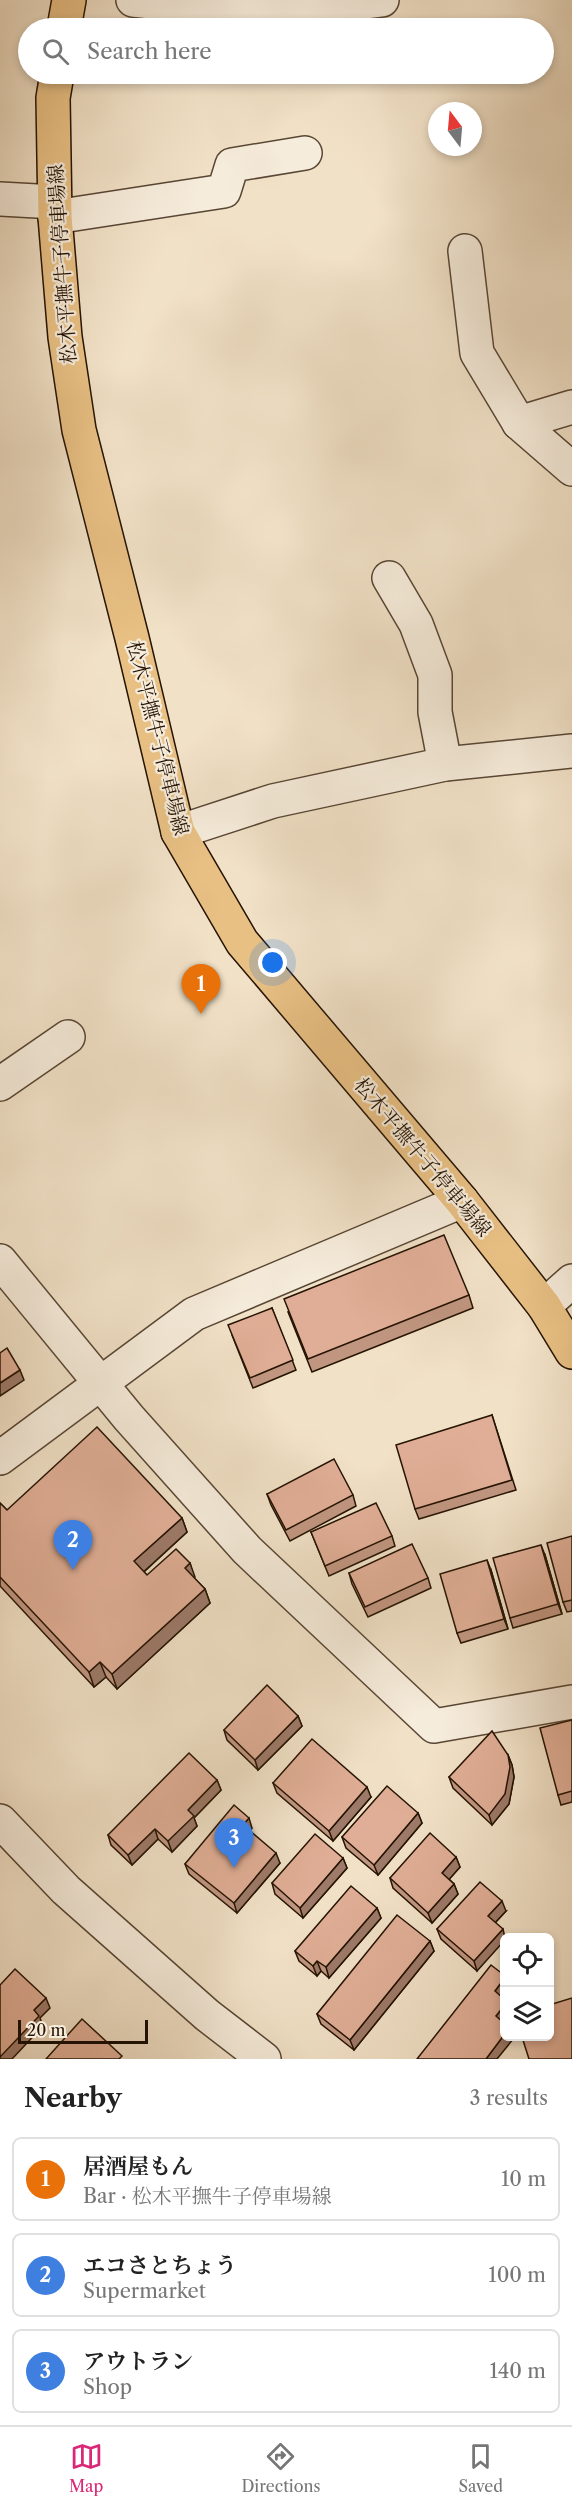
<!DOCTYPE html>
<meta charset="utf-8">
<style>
body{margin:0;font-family:"Libre Caslon Text","Noto Serif JP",serif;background:#f2f2f2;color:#222}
.controls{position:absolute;right:18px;bottom:18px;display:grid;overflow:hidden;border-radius:9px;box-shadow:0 3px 9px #0003}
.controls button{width:54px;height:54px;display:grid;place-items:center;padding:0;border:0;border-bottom:2px solid #e0e0e0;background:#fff;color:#222;font:30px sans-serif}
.compass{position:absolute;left:428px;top:102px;width:54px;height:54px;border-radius:50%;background:#fff;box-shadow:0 3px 9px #0003;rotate:344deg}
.scale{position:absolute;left:18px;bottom:15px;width:130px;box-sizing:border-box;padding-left:6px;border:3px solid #251303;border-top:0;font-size:16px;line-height:21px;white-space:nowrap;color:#251303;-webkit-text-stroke:4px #f6ecdb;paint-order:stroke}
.you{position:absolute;left:273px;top:963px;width:21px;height:21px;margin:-15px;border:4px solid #fff;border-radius:50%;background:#1a73e8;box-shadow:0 0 0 9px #1a73e833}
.badge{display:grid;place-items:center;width:39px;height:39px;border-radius:50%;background:#db2777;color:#fff;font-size:20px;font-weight:700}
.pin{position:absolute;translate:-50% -50px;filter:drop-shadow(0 2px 3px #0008)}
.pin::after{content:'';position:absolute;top:32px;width:21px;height:18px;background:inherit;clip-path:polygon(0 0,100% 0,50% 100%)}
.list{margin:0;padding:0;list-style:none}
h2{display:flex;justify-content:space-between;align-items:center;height:78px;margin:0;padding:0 24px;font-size:26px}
h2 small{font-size:20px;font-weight:400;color:#767676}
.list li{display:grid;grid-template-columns:39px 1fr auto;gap:18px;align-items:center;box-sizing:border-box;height:84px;margin:0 12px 12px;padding:0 12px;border:2px solid #e0e0e0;border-radius:9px}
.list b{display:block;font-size:22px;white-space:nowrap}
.list p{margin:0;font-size:20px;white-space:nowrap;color:#767676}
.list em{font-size:20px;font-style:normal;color:#767676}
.icon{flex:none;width:33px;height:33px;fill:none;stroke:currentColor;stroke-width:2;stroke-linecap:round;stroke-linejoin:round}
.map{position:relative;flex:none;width:572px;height:2059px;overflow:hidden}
.search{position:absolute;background:#fff;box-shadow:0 3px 9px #0003;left:18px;right:18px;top:18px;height:66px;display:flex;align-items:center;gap:15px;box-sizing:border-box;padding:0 21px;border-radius:33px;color:#767676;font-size:22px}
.sheet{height:366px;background:#fff}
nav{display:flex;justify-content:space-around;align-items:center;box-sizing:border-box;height:84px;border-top:2px solid #e0e0e0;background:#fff;font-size:16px;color:#767676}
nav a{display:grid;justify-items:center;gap:3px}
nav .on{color:#db2777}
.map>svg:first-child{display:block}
</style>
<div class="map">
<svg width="572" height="2059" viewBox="0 0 572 2059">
<rect width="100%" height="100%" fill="#f1e1c7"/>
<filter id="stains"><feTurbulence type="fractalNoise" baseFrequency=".00333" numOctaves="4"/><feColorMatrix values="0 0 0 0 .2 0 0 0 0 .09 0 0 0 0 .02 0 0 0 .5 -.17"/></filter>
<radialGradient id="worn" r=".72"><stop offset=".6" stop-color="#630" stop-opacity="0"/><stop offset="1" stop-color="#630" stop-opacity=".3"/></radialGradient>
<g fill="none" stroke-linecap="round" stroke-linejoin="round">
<!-- minor casing -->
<g stroke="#584634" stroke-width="36">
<g id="minor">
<polyline points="133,0 199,7 303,10 382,0"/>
<polyline points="0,199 55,202"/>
<polyline points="55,217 224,191 232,165 305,153"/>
<polyline points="465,251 477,353 519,423 572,469"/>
<polyline points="519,423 572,407"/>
<polyline points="389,578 416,624 435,675 435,712 445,764"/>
<polyline points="178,832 273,801 445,764 572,751"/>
<polyline points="0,1084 68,1037"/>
<polyline points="0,1261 129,1418 247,1550 434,1726 572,1702"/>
<polyline points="544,1306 572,1281"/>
<polyline points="0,1458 194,1314 462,1201"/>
<polyline points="0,1821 66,1890 207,2015 264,2059"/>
</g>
</g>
<!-- major casing -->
<g stroke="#251303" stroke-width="36">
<g id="major">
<polyline points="64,28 69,0"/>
<polyline points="57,74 53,98 55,217 65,337 79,430 132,638 178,832 242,942 462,1201 544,1306 572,1352"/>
</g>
</g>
<!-- minor -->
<use href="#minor" stroke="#f6ecdb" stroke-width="33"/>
<!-- major -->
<use href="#major" stroke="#e8c084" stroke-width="33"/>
</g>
<!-- wall -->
<g fill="#c19681" stroke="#251303" stroke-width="1.5">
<polygon points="469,1295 473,1308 312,1372 288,1312"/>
<polygon points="272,1308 296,1370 253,1388 232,1335"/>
<polygon points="492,1415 516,1490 419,1519 415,1509"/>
<polygon points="267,1494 353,1495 356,1506 290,1541 271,1505"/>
<polygon points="0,1503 7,1510 182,1518 187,1532 144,1572 147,1575 190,1563 194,1578 205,1589 210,1603 117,1689 106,1677 94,1687 0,1586"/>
<polygon points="311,1532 392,1536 395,1546 329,1576"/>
<polygon points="572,1536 572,1611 567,1612 563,1602"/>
<polygon points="545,1555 562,1614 513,1628 510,1618"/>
<polygon points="491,1570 508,1629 461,1643 457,1633"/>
<polygon points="349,1573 428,1578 431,1588 368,1617 352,1584"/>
<polygon points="298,1716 302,1726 258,1770 227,1740 224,1730"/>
<polygon points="572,1720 572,1802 561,1805 558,1795"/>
<polygon points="508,1755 512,1765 514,1777 509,1804 492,1825 453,1788 449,1777"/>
<polygon points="217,1780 221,1790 194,1818 197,1826 172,1852 158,1839 132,1865 111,1845 108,1835"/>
<polygon points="273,1783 371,1797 333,1841 277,1793"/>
<polygon points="418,1813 422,1823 378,1875 346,1848 342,1837"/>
<polygon points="252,1828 250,1831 280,1863 237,1913 189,1874 185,1864"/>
<polygon points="456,1857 460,1867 449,1879 454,1884 458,1894 432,1923 393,1888 390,1878"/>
<polygon points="343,1858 347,1868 303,1918 275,1894 272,1883"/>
<polygon points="377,1908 381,1918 329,1978 321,1971 317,1976 299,1961 295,1951"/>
<polygon points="506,1911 495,1923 477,1971 441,1939 437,1929"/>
<polygon points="430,1941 434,1951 354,2050 321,2024 317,2014"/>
</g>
<!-- shaded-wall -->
<g fill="#9d7a69" stroke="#251303" stroke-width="1.5">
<polygon points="20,1370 24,1380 0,1396 0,1383"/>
<polygon points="182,1518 187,1532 139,1576 134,1561"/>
<polygon points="541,1545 545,1555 562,1614 558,1604"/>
<polygon points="487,1560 491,1570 508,1629 504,1619"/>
<polygon points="190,1563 195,1577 190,1583 185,1568"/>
<polygon points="205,1589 210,1603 117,1689 112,1674"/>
<polygon points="100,1662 106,1677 94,1687 89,1672"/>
<polygon points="298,1716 302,1726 258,1770 255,1760"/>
<polygon points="508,1755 512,1765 514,1777 509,1804 492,1825 489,1815"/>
<polygon points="217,1780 221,1790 194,1818 197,1826 172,1852 168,1841 188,1810"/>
<polygon points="367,1787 371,1797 333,1841 329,1831"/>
<polygon points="418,1813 422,1823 378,1875 374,1865"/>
<polygon points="249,1818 252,1828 247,1835 243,1825"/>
<polygon points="155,1829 158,1839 132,1865 128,1855"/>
<polygon points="276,1853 280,1863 237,1913 234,1903"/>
<polygon points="456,1857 460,1867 446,1883 442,1873"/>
<polygon points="343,1858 347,1868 303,1918 300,1908"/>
<polygon points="454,1884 458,1894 432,1923 428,1913"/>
<polygon points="502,1901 506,1911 492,1926 488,1916"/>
<polygon points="377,1908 381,1918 329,1978 326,1967"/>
<polygon points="503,1929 505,1938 504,1938 504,1941 477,1971 474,1961"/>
<polygon points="430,1941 434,1951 354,2050 350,2040"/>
<polygon points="317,1961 321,1971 317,1976 313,1966"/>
<polygon points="504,1979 504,1994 499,2001 495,1991"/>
<polygon points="46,1998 50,2008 40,2018 43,2026 12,2059 0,2059 0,2057 34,2010"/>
<polygon points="504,2006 504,2021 500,2026 496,2016"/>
<polygon points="504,2035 504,2037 514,2037 514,2038 497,2059 486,2059"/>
</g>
<!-- building -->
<g fill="#e0ae96" stroke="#251303" stroke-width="1.5">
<polygon points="444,1235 469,1295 308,1359 284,1299"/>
<polygon points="272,1308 293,1360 250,1378 228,1325"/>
<polygon points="7,1348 20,1370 0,1383 0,1353"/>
<polygon points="492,1415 512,1480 415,1509 396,1445"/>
<polygon points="97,1427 182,1518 134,1561 147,1575 176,1549 190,1563 185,1568 205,1589 112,1674 100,1662 89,1672 0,1577 0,1503 7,1510"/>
<polygon points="334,1459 353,1495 286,1530 267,1494"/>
<polygon points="376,1503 392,1536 325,1566 311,1532"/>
<polygon points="572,1536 572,1600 563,1602 547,1543"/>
<polygon points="412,1544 428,1578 365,1607 349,1573"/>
<polygon points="541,1545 558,1604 510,1618 493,1558"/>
<polygon points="487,1560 504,1619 457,1633 440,1574"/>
<polygon points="267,1685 298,1716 255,1760 224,1730"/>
<polygon points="572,1720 572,1791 558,1795 540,1728"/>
<polygon points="492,1731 508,1755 510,1767 505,1794 489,1815 449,1777"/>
<polygon points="312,1739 367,1787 329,1831 273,1783"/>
<polygon points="189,1753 217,1780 188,1810 194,1816 168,1841 155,1829 128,1855 108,1835"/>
<polygon points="387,1786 418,1813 374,1865 342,1837"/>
<polygon points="234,1805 249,1818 243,1825 276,1853 234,1903 185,1864"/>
<polygon points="430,1833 456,1857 442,1873 454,1884 428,1913 390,1878"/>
<polygon points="315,1834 343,1858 300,1908 272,1883"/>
<polygon points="480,1882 502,1901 488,1916 503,1929 474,1961 437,1929"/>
<polygon points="351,1886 377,1908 326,1967 317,1961 313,1966 295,1951"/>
<polygon points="397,1915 430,1941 350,2040 317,2014"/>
<polygon points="491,1965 504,1975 504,1979 495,1991 504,1999 504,2006 496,2016 504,2023 504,2035 486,2059 417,2059"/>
<polygon points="15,1969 46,1998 34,2010 39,2016 0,2057 0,1985"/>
<polygon points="572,1998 572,2059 529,2059 522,2037 549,2037 549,2005"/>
<polygon points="82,2019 122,2056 119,2059 46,2059"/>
</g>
<g text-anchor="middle" stroke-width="4.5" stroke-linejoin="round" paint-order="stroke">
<!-- street labels -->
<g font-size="20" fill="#251303" stroke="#f6ecdb">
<text transform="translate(62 264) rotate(-94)" y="7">松木平撫牛子停車場線</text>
<text transform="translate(158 738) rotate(76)" y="7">松木平撫牛子停車場線</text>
<text transform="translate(423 1157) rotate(50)" y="7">松木平撫牛子停車場線</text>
</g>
</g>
<rect width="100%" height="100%" filter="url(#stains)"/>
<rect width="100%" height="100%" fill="url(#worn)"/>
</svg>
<div class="controls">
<button><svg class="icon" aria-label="locate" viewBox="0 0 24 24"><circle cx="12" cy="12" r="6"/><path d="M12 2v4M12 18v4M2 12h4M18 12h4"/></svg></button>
<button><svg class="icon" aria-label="layers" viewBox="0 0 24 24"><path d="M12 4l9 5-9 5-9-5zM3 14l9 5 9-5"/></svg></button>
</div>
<svg class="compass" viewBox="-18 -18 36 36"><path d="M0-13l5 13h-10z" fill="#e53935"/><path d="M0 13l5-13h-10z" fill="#767676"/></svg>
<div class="scale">20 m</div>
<div class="you"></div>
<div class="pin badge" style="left:201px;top:1014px;background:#e8710a">1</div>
<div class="pin badge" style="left:73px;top:1570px;background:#3f7fe0">2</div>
<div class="pin badge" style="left:234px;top:1868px;background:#3f7fe0">3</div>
<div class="search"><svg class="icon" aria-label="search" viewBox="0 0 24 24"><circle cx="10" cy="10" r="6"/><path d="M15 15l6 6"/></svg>Search here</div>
</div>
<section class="sheet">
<h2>Nearby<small>3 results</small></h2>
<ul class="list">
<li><span class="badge" style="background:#e8710a">1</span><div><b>居酒屋もん</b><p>Bar · 松木平撫牛子停車場線</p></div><em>10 m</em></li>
<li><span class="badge" style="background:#3f7fe0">2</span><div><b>エコさとちょう</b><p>Supermarket</p></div><em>100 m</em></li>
<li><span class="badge" style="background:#3f7fe0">3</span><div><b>アウトラン</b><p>Shop</p></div><em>140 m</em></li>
</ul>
</section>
<nav>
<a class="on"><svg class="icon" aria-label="map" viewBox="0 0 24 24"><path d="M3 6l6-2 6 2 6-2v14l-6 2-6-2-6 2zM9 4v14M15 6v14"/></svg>Map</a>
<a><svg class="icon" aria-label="directions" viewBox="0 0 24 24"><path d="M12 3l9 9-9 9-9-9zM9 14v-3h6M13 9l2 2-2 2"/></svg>Directions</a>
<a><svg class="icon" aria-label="saved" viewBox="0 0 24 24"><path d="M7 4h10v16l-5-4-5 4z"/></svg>Saved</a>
</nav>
